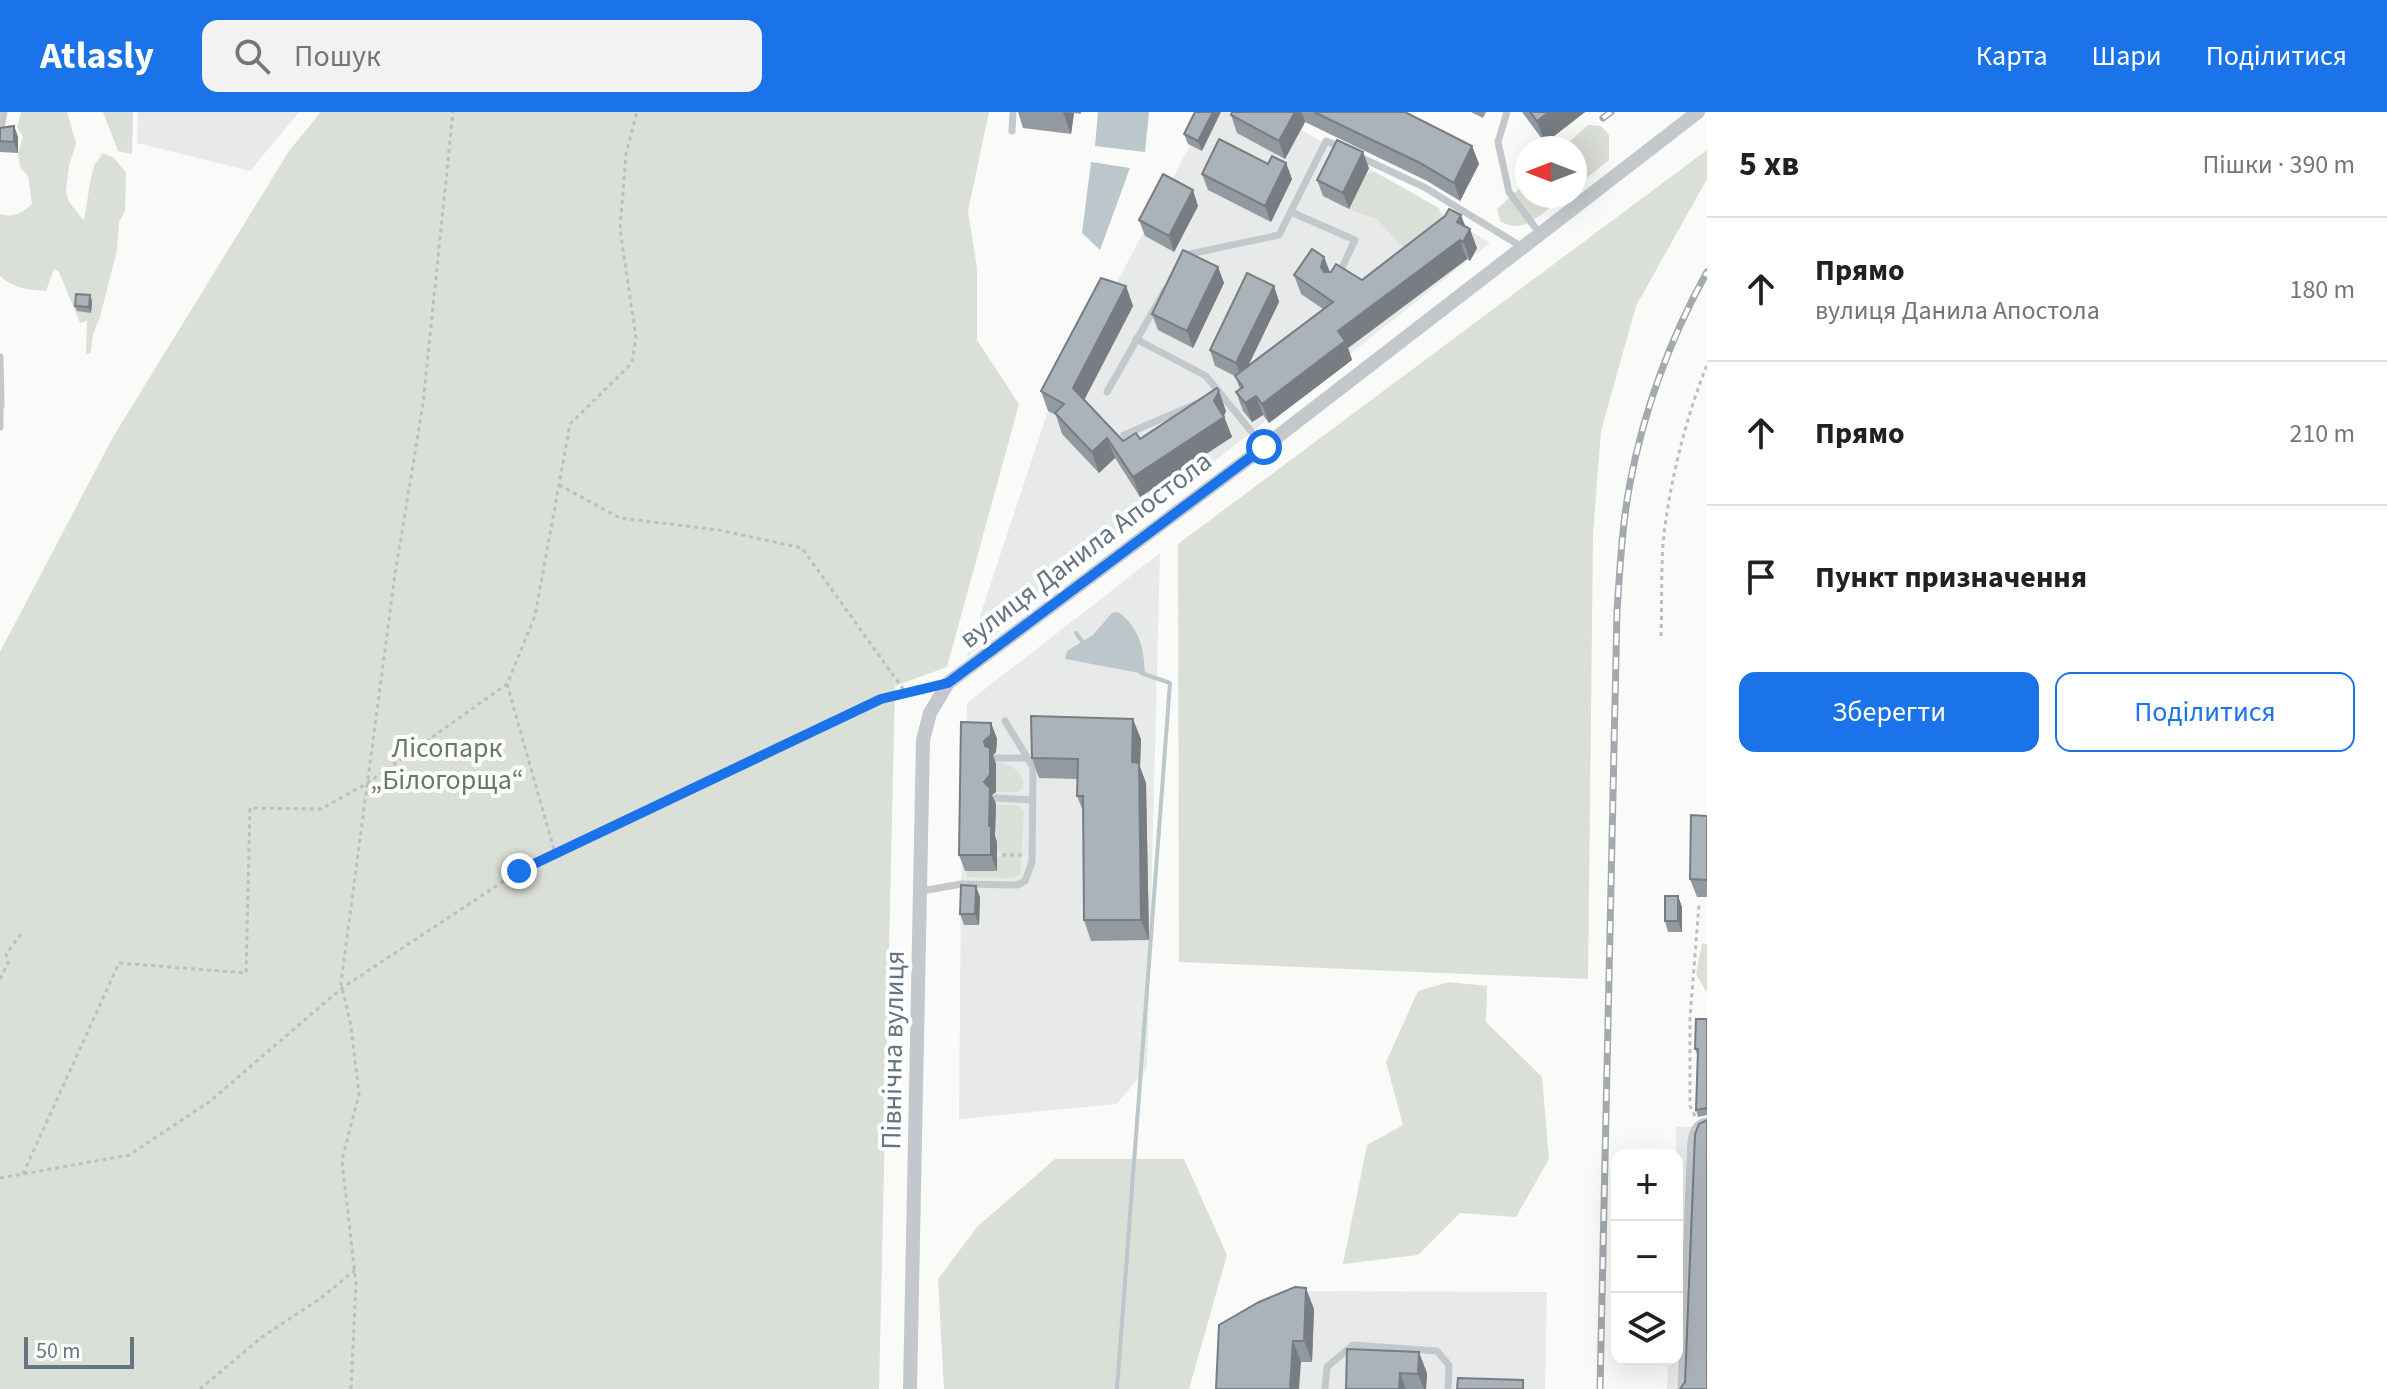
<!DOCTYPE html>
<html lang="uk">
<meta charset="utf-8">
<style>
body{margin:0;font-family:"Source Sans 3",sans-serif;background:#f2f2f2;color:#202124}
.controls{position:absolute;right:24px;bottom:24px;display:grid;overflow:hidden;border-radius:16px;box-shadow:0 8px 32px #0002}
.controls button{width:72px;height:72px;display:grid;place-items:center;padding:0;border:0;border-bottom:2px solid #e0e0e0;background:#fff;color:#202124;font:40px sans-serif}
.compass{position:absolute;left:1515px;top:24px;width:72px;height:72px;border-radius:50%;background:#fff;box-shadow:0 8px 32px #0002;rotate:270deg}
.scale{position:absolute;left:24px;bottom:20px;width:110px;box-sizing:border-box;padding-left:8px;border:4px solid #657683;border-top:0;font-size:22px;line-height:28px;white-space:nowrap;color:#657683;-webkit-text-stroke:6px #fff;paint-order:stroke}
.stop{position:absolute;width:24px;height:24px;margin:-18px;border:6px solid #1a73e8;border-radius:50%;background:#fff}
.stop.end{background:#1a73e8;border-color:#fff;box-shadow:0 2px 8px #0008}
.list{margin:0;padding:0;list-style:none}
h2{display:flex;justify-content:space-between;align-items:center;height:104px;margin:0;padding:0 32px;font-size:34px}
h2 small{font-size:26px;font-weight:400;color:#757577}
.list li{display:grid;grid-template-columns:52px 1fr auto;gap:24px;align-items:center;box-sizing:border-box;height:144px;padding:0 32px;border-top:2px solid #e0e0e0}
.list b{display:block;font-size:30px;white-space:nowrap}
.list p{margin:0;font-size:26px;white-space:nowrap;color:#757577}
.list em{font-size:26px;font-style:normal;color:#757577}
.actions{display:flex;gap:16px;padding:24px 32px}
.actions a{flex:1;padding:18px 0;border:2px solid #1a73e8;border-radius:16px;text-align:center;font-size:28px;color:#1a73e8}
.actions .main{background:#1a73e8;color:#fff}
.icon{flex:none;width:44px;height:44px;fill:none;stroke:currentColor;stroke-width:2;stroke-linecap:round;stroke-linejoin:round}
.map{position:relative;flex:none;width:1707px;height:1277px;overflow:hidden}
header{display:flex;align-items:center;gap:48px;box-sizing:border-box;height:112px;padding:0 40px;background:#1a73e8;color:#fff}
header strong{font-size:38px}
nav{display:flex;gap:44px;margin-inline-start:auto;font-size:28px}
.search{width:560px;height:72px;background:#f2f2f2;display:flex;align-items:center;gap:20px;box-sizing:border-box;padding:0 28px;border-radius:16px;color:#757577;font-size:30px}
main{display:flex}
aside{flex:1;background:#fff}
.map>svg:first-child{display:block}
</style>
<header>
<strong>Atlasly</strong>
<div class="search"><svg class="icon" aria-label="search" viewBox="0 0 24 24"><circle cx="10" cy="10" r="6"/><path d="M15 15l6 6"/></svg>Пошук</div>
<nav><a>Карта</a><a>Шари</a><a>Поділитися</a></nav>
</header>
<main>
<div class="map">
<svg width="1707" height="1277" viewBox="0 0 1707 1277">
<rect width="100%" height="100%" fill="#fafaf8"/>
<!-- built -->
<g fill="#e8e9e9">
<polygon points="138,0 299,0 250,59 137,31"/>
<polygon points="1208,0 1270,0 1375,60 1490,131 966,546 1048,299"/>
<polygon points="1160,441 1147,955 1117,992 959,1007 961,772 967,591"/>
<polygon points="1676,1015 1707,1015 1707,1277 1667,1277 1668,1247 1677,1247"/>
<polygon points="1309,1179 1547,1180 1545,1277 1224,1277 1303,1197"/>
</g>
<!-- green -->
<g fill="#dadfd7">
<path d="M21 0H67L76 31 69 54 66 79 69 90 84 109 91 65 95 52 103 41 114 46 126 61 125 99 119 110 117 138 100 205 93 222 91 240 86 243 87 209 80 211 59 160 54 157 46 179C29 178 13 176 0 164V102C14 106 22 101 32 92L28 64 20 55 18 41 23 25 17 15Z"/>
<polygon points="103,0 133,0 132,42 118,39"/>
<polygon points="321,0 989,0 968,99 977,156 977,228 1019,292 947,555 895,574 879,1277 0,1277 0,540 113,325 289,39"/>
<polygon points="1588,13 1601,14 1609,23 1609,48 1575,75 1575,36 1562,36"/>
<polygon points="1707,38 1707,67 1636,194 1601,319 1593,421 1588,867 1179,850 1178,432"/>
<polygon points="1375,60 1439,96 1443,108 1407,136 1402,134 1377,107 1353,99 1345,89 1363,63"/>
<path d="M1527 69V84H1563C1544 99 1524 125 1500 109L1497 97Z"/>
<path d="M996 650C1011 653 1025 659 1023 676L1017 680H996Z"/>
<polygon points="996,693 1017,693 1024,699 1020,762 1013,766 967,765 967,759 997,758 997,745 1001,745 1001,739 997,739"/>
<polygon points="1702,831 1707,832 1707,881 1696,862"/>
<polygon points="1449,870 1487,874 1486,910 1542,965 1549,1047 1516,1105 1460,1101 1418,1143 1343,1152 1367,1033 1403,1013 1386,950 1418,879"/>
<polygon points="1055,1047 1184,1047 1227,1143 1189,1277 944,1277 938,1167 977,1115"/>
</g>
<!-- water -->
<g fill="#bbc7cb">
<polygon points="1098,0 1149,0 1145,40 1095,34"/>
<polygon points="1091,50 1130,56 1100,138 1082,121"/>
<path d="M1118 500C1140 516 1144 537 1145 562L1065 547 1067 539 1093 523 1112 501Z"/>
</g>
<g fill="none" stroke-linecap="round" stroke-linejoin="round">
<!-- stream -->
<g stroke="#bbc7cb" stroke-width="4">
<polyline points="1076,521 1084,532"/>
<polyline points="1117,1277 1170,571 1141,561"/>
</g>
<!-- path -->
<g stroke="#bbbfc2" stroke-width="3" stroke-dasharray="4 4" stroke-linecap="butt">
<polyline points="559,373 620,406 719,418 802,436 906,581"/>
<path d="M1661 524C1662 493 1661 462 1663 432 1668 377 1686 304 1707 253"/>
<polyline points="507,572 555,741"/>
<polyline points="1002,743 1022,743"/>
<polyline points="0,867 8,851 6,842 21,822"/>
<polyline points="1695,1004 1690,994 1690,906 1699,793"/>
<polyline points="23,1062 119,851 246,861 250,696 321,697 366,672 507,572 535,504 570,312 632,251 636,226 620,117 626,42 637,0"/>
<polyline points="0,1066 129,1043 209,990 342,876 519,759 881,587 929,575"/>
<polyline points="200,1277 262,1225 321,1186 355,1158"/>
<polyline points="351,1277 356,1172 342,1048 359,982 351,914 341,871 395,462 423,292 453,0"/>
</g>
<!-- service -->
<g stroke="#c3c8cc" stroke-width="7">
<polyline points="1507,0 1498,30 1509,80 1540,122"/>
<polyline points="1012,19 1013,0"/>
<polyline points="0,21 4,0"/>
<polyline points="1360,45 1424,75 1522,135"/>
<polyline points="1291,100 1355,128 1338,164"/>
<polyline points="1185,143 1279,123 1326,29 1342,36"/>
<polyline points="1136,227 1206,264 1264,335"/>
<polyline points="0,245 1,294"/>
<polyline points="1107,280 1165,178"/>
<polyline points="0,294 0,315"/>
<polyline points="1124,323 1196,292"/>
<polyline points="996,646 1027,646"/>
<polyline points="996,686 1033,688"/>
<polyline points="922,779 961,772 1017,773 1025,769 1032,750 1033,655 1005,609"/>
<polyline points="1325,1277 1327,1255 1353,1233 1437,1239 1449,1253 1448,1277"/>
<path d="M1681 1277 1691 1028C1693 1019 1696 1010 1707 1009"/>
</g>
<!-- minor -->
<polyline stroke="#c3c8cc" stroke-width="14" points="910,1277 923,628 930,601 948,571 1264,335 1698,0"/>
<!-- rail casing -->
<g stroke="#a2aab0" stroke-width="7">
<g id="rail">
<polyline points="1603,6 1611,0"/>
<path d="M1600 1277 1617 499C1620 456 1622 413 1630 371 1644 298 1671 225 1707 160"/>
</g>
</g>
<!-- rail -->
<use href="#rail" stroke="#fff" stroke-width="4" stroke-dasharray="12" stroke-linecap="butt"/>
</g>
<!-- wall -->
<g fill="#929a9f">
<polygon points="1018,0 1081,0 1081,2 1074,1 1071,22 1023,16"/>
<polygon points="1195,0 1202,39 1188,32 1184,22"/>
<polygon points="1232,0 1405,0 1472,34 1479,52 1460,89 1427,69 1305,10 1285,47 1237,21 1231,3"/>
<polygon points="1471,0 1486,0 1483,6"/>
<polygon points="1522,0 1585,0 1545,31"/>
<polygon points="14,14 18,25 18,41 0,40 0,16"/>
<polygon points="1286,51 1292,67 1271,110 1208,78 1202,62 1268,52"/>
<polygon points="1369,56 1349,97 1323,84 1317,68"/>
<polygon points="1198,94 1174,140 1145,124 1139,108"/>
<polygon points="1465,115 1477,136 1470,149 1467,147 1348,236 1352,248 1269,311 1263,303 1252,310 1243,299 1236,280 1240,277 1235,264 1215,254 1210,238 1274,174 1279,190 1248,253 1323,197 1301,182 1294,163 1324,145 1330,160 1362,168"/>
<polygon points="1218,155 1224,171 1193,236 1158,218 1152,202"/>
<polygon points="1126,174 1133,194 1084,288 1123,329 1140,327 1226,299 1224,304 1232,325 1140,385 1115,346 1099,361 1062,322 1056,303 1048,299 1041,279"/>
<polygon points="92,189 91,201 77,199 75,194"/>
<polygon points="991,611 997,627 996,640 993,643 996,652 996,680 992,683 996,692 995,724 997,730 997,759 965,759 959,743"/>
<polygon points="1141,627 1140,655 1146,671 1149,828 1091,829 1084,808 1083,699 1077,684 1078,667 1039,666 1032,646"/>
<polygon points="1707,704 1707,785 1697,785 1690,767"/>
<polygon points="1678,784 1682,795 1682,820 1668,820 1665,809"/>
<polygon points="980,785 979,813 964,813 960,802"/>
<polygon points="1707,907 1707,1003 1698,1005 1696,998 1698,944 1695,937"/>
<polygon points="1314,1197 1312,1250 1301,1250 1216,1277"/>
<polygon points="1347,1237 1427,1261 1426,1277 1346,1277"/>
</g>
<!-- shaded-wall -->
<g fill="#777d82">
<polygon points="1063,0 1074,1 1071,22"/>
<polygon points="1213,0 1221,0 1202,39 1198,29"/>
<polygon points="1295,0 1301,0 1305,10 1285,47 1279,29"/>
<polygon points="1549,0 1585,0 1545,31 1537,9"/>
<polygon points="14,14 18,25 18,41 14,30"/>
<polygon points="1472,34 1479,52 1460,89 1454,71"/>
<polygon points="1363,40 1369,56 1349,97 1343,81"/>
<polygon points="1286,51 1292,67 1271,110 1265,94"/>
<polygon points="1193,78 1198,94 1174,140 1169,124"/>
<polygon points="1461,103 1468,121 1470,117 1477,136 1470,149 1457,110"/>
<polygon points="1460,128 1467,147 1348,236 1352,248 1269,311 1262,292 1338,219"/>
<polygon points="1324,145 1331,164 1328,174 1321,155"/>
<polygon points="1218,155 1224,171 1193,236 1187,219"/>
<polygon points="1126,174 1133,194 1080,296 1073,276"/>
<polygon points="1274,174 1279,190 1242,267 1236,251"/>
<polygon points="90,183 92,189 91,201 89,195"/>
<polygon points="1219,279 1226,299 1223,306 1224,305 1232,325 1140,385 1133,365 1214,289"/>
<polygon points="1256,284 1263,303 1252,310 1245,291"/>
<polygon points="1107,326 1115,346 1099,361 1092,340"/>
<polygon points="1133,607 1141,627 1140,655 1146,671 1149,828 1141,808 1132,650"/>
<polygon points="991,611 997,627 996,640 993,643 996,652 996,680 992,683 996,692 995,724 997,730 997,759 991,743 984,670 984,629"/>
<polygon points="976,774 980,785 979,813 975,802"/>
<polygon points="1678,784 1682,795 1682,820 1678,809"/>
<polygon points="1306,1176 1314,1197 1312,1250 1304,1229"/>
<polygon points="1293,1229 1301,1250 1299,1277 1290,1277"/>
<polygon points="1419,1240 1427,1261 1426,1277 1424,1277 1418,1262"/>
<polygon points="1400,1261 1406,1277 1399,1277"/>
</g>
<!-- building -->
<g fill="#aab3b9" stroke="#777d82" stroke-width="2">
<polygon points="1195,0 1213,0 1198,29 1184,22"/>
<polygon points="1232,0 1295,0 1279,29 1231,3"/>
<polygon points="1314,0 1405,0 1472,34 1454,71 1420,51"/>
<polygon points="1530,0 1549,0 1537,9"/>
<polygon points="14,14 14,30 0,29 0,16"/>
<polygon points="1219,27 1268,52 1272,44 1286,51 1265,94 1202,62"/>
<polygon points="1337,28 1363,40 1343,81 1317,68"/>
<polygon points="1163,62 1193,78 1169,124 1139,108"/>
<polygon points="1449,97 1461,103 1457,110 1470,117 1463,130 1460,128 1338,219 1345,229 1262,292 1256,284 1245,291 1236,280 1243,275 1235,264 1333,190 1294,163 1312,137 1324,145 1321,155 1324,160 1331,160 1336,152 1362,168 1445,104"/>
<polygon points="1183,138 1218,155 1187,219 1152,202"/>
<polygon points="1247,161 1274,174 1236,251 1210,238"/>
<polygon points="1101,166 1126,174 1073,276 1123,329 1136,321 1140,327 1217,276 1219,279 1214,289 1224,305 1133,365 1107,326 1092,340 1055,301 1064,292 1041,279"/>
<polygon points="76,182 90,183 89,195 75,194"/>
<polygon points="1031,604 1133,607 1132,650 1139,651 1141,808 1084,808 1083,684 1077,684 1078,647 1032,646"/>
<polygon points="961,610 991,611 991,623 984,629 985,634 990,636 990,663 984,670 990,676 989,714 991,714 991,743 959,743"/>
<polygon points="1691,703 1707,704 1707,768 1690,767"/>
<polygon points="961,773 976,774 975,802 960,802"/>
<rect x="1665" y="784" width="13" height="25"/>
<polygon points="1696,907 1707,907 1707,997 1706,996 1696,998 1698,937 1695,937"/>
<polygon points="1707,1008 1707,1277 1680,1277 1685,1270 1695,1022 1699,1012"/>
<polygon points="1295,1175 1306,1176 1304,1229 1293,1229 1290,1277 1216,1277 1219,1213 1259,1190"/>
<polygon points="1347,1237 1419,1240 1418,1262 1400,1261 1399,1277 1346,1277"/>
<polygon points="1458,1266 1523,1268 1523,1277 1457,1277"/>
</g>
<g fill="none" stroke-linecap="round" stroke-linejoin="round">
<!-- route -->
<polyline stroke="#1a73e8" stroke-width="10" points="519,759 881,587 948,571 1264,335"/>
</g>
<g text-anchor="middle" stroke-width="8" stroke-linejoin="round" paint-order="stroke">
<!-- street labels -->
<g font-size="28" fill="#657683" stroke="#fff">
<text transform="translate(1085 437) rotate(-37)" y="10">вулиця Данила Апостола</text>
<text transform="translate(892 938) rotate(-89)" y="10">Північна вулиця</text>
</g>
<!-- park labels -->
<g font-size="28" fill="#687a64" stroke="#fff">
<text x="447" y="645">Лісопарк<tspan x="447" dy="32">„Білогорща“</tspan></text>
</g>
</g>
</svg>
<div class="controls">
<button>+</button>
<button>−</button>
<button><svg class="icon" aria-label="layers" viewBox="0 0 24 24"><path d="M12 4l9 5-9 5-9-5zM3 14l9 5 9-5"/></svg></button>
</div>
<svg class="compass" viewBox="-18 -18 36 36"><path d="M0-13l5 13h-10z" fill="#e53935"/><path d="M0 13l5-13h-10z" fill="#757577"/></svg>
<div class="scale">50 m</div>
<div class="stop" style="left:1264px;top:335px"></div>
<div class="stop end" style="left:519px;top:759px"></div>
</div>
<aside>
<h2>5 хв<small>Пішки · 390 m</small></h2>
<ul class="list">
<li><svg class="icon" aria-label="ahead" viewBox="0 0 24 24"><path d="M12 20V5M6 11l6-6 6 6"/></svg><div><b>Прямо</b><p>вулиця Данила Апостола</p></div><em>180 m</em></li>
<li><svg class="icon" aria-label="ahead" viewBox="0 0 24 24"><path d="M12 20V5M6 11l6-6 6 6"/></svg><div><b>Прямо</b></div><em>210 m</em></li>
<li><svg class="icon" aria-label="arrive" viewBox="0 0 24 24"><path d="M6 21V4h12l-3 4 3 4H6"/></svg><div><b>Пункт призначення</b></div></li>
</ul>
<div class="actions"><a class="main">Зберегти</a><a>Поділитися</a></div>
</aside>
</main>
